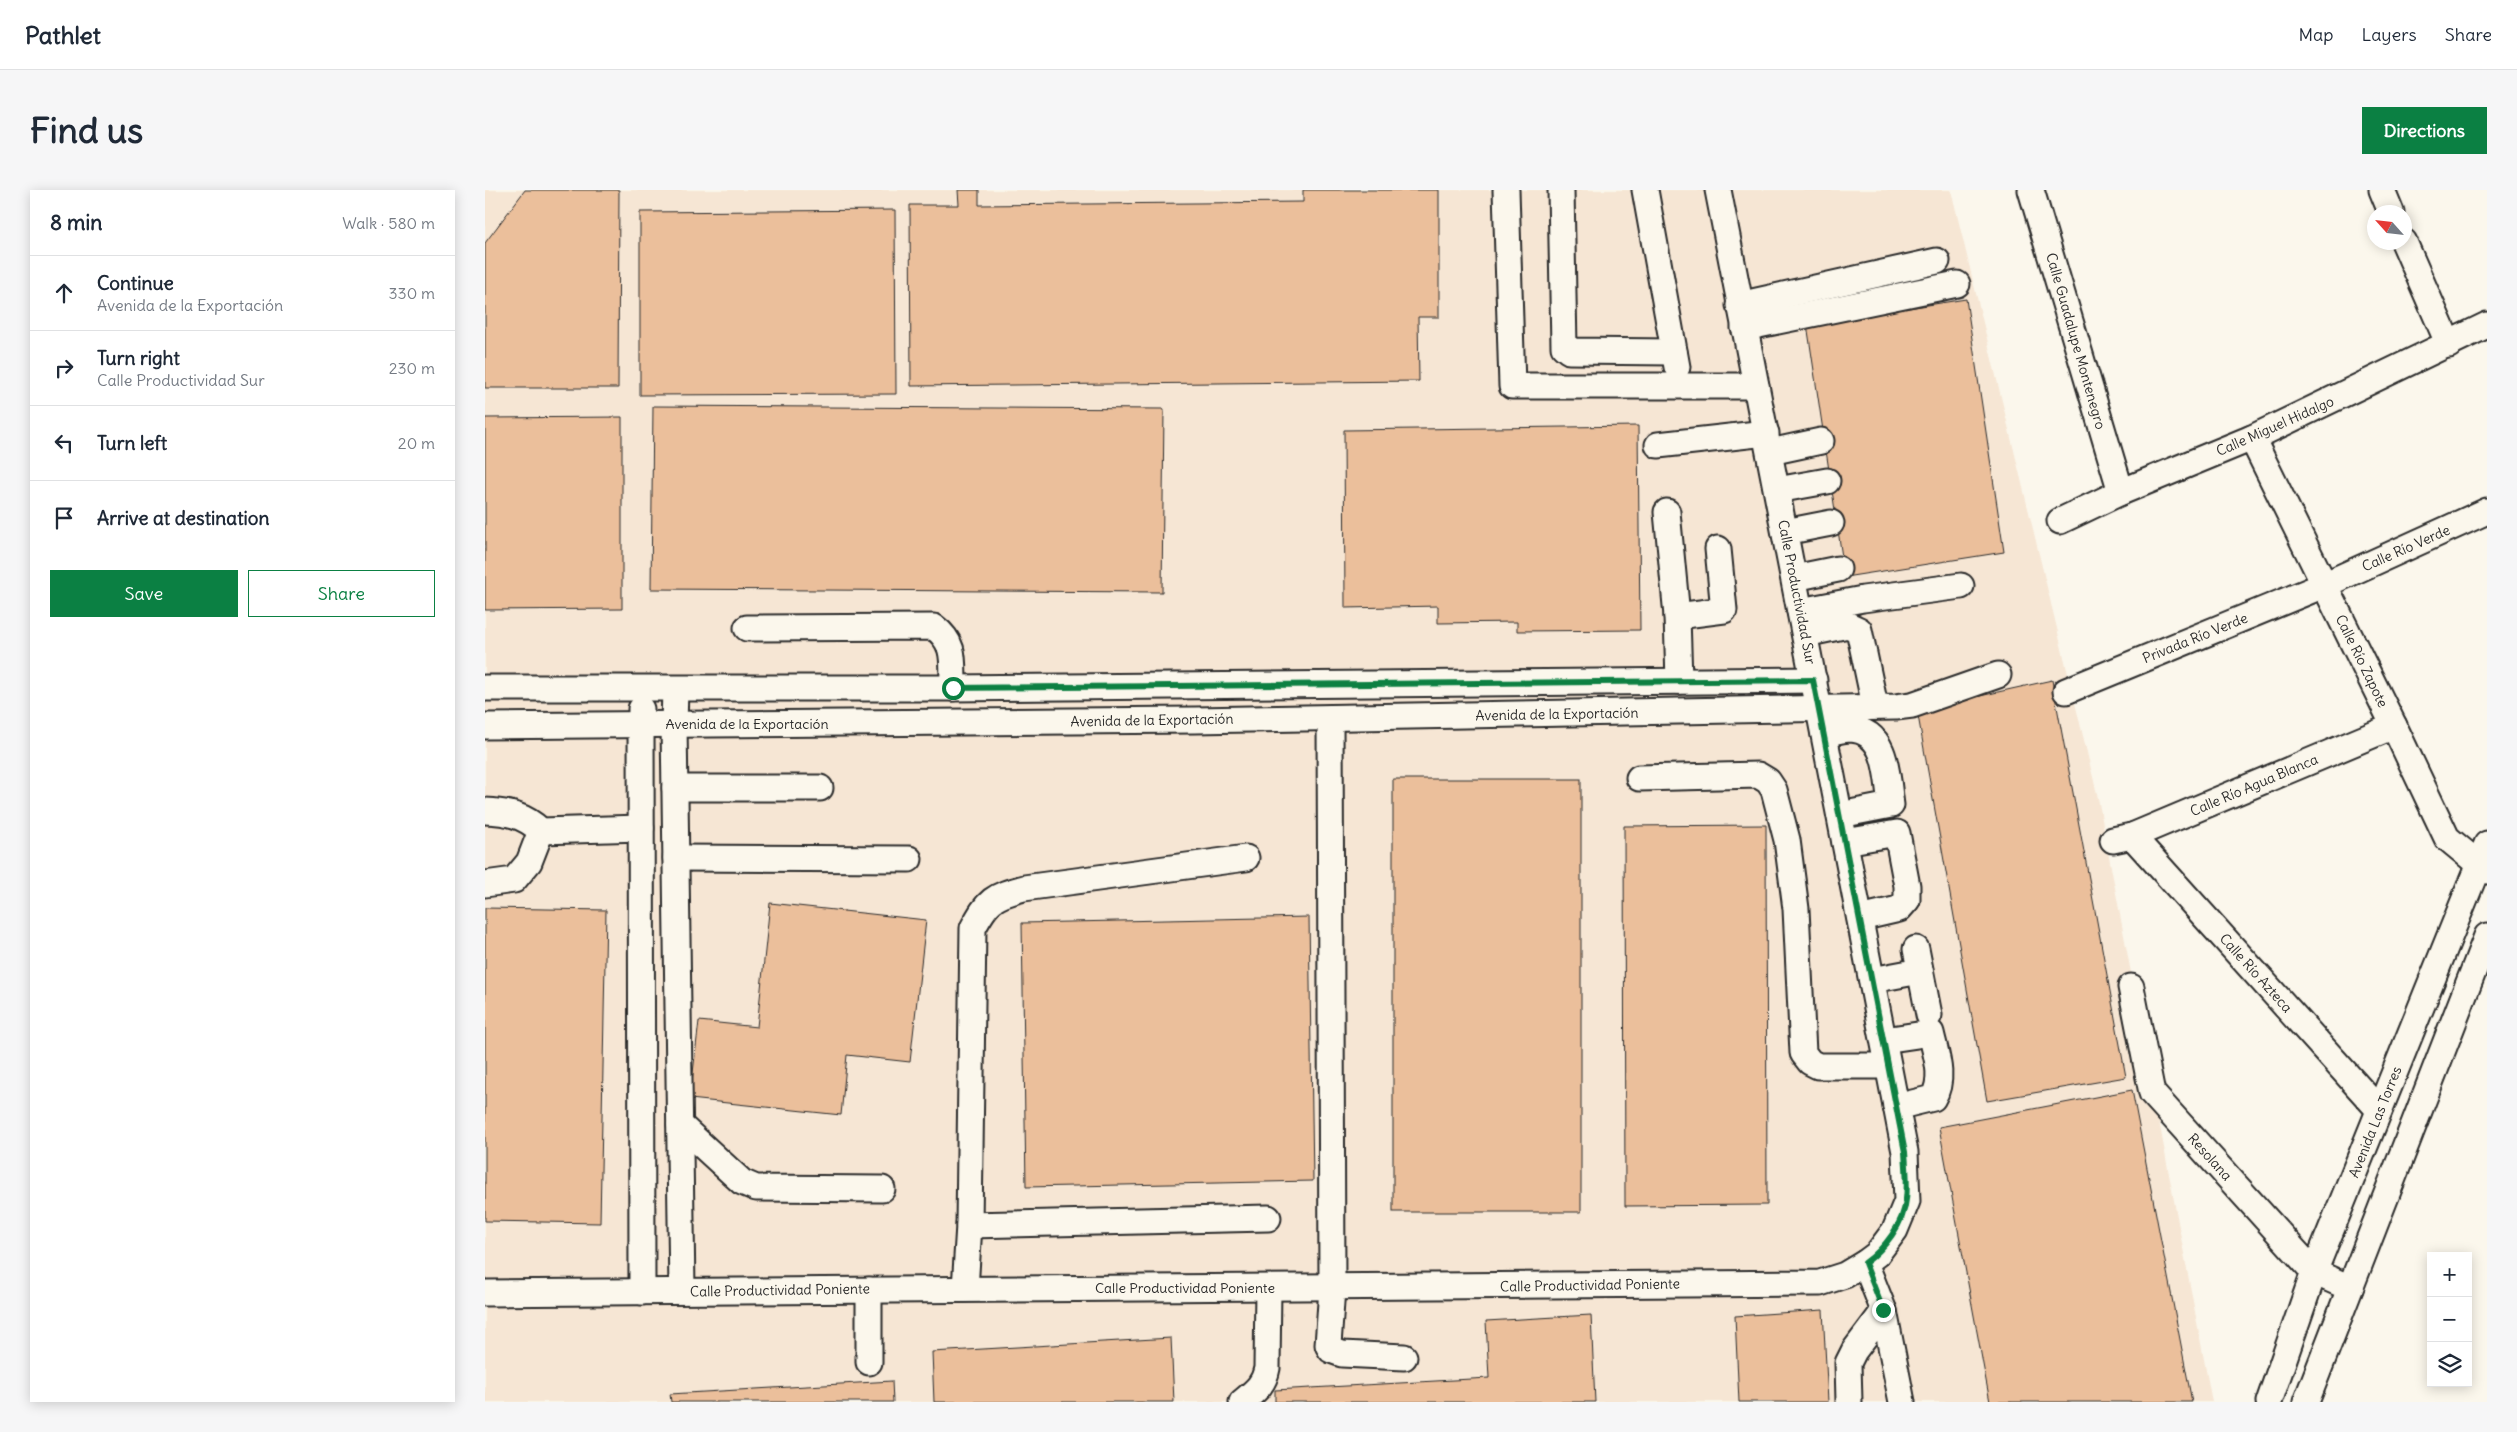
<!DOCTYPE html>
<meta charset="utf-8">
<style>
body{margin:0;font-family:Delius,sans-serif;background:#f6f6f7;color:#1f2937}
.controls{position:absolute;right:15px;bottom:15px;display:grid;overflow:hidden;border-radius:0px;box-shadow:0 2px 12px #0003}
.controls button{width:45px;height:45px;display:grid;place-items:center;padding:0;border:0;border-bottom:1px solid #e0e1e3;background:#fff;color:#1f2937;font:25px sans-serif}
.compass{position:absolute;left:1882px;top:15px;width:45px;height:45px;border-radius:50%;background:#fff;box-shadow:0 2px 12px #0003;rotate:297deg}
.stop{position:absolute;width:15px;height:15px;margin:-11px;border:4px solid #0b8043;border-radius:50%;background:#fff}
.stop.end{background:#0b8043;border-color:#fff;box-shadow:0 1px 5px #0008}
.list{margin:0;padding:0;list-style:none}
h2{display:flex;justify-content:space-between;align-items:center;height:65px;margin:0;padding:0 20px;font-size:21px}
h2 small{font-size:16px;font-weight:400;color:#747a83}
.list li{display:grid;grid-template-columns:32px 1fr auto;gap:15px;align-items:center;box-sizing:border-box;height:75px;padding:0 20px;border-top:1px solid #e0e1e3}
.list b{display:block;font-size:19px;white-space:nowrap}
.list p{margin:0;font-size:16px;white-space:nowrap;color:#747a83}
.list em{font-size:16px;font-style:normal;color:#747a83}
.actions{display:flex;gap:10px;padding:15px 20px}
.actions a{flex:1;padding:11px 0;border:1px solid #0b8043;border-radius:0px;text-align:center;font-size:18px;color:#0b8043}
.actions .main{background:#0b8043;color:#fff}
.icon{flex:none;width:28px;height:28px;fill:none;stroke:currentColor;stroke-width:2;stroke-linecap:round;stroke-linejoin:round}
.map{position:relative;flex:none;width:2002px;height:1212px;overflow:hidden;border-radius:0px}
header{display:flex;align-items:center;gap:30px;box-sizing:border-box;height:70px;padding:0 25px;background:#fff;border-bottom:1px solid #e0e1e3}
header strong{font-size:24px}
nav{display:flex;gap:28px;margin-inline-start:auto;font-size:18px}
.intro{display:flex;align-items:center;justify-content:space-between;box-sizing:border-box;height:120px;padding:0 30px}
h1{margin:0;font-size:35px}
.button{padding:12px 22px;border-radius:0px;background:#0b8043;color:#fff;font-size:18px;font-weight:700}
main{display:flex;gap:30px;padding:0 30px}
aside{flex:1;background:#fff;border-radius:0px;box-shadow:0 2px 12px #0003}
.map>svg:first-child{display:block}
</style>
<header>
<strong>Pathlet</strong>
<nav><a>Map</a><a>Layers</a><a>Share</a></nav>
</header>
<div class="intro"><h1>Find us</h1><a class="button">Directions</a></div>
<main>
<aside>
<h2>8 min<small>Walk · 580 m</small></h2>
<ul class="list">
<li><svg class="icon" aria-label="ahead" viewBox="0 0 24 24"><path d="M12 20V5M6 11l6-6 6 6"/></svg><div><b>Continue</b><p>Avenida de la Exportación</p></div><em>330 m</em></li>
<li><svg class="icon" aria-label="right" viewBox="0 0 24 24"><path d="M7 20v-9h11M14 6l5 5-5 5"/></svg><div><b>Turn right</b><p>Calle Productividad Sur</p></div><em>230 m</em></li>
<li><svg class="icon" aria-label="left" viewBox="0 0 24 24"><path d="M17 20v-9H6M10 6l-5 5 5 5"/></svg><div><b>Turn left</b></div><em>20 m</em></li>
<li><svg class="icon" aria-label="arrive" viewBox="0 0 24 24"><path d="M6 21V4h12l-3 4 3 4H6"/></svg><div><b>Arrive at destination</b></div></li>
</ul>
<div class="actions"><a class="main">Save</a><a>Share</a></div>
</aside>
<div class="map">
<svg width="2002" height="1212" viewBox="0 0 2002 1212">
<rect width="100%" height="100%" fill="#fbf7ec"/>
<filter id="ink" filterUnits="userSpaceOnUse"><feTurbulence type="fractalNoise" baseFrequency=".02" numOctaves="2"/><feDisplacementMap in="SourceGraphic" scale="10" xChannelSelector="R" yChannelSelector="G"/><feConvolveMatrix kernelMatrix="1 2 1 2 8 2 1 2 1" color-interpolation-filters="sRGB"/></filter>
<g filter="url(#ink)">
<!-- built -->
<polygon fill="#f6e6d4" points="0,0 1466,0 1613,608 1727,1212 0,1212"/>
<!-- building -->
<g fill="#ebbf9b" stroke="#2b2b2b">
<polygon points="40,0 134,0 133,198 0,198 0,53"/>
<polygon points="473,0 494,0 494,15 818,12 818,0 954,0 954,127 933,127 934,191 426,196 425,15 474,15"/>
<polygon points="410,20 411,204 155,205 155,22"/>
<polygon points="1481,109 1519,362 1360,387 1322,134"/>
<polygon points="168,216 679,219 677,402 166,399"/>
<polygon points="137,227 137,419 0,420 0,228"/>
<polygon points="1153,236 1155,440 1032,441 1032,432 953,433 953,416 860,418 859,240"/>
<polygon points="1567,490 1641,887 1502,911 1432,520"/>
<rect x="908" y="589" width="188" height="433"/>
<polygon points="1281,635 1282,1015 1140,1016 1139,636"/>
<polygon points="285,713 441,730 425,872 362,865 356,925 205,909 214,831 272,837"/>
<polygon points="0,718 121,720 115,1033 0,1031"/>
<polygon points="824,727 828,991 541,997 537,733"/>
<polygon points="1647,900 1707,1212 1505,1212 1454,937"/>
<polygon points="1338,1120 1343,1212 1254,1212 1250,1126"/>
<polygon points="1106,1125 1110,1212 790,1212 790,1200 1004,1188 1001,1131"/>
<polygon points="686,1148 689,1212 449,1212 447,1162"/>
<polygon points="407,1191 408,1212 186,1212 185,1204"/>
</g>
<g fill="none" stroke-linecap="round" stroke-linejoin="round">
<!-- minor casing -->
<g stroke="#2b2b2b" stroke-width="29">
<g id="minor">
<polyline points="1021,0 1027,196 1271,196"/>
<polyline points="1076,0 1079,157 1084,161 1189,162"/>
<polyline points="1160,0 1192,177"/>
<polyline points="1546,0 1636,302"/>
<polyline points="1897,0 1906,22"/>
<polyline points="1919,52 1964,155"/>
<polyline points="1254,115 1452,71"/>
<polyline points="1259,138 1472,94"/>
<polyline points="1767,248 1909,536 1962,648 2002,681"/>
<polyline points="1173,255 1281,243"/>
<polyline points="1285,262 1336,251"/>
<polyline points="1292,300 1342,291"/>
<polyline points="1182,322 1192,426 1239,420 1233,359"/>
<polyline points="1575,331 1636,302 1767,248 2002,135"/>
<polyline points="1300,342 1346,333"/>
<polyline points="1309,388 1353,379"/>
<polyline points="1315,421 1378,409 1476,396"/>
<polyline points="1192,426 1194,491"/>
<path d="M262 438 449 437C472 454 467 472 468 498"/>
<polyline points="1320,444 1363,435 1374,440 1390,516"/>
<polyline points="0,498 468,498 1329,490"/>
<polyline points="190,499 189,535 197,1101"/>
<polyline points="1581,501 1839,395 2002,321"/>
<polyline points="156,519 157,1102"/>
<polyline points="845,528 847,1098 843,1155 846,1160 857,1164 919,1167"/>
<polyline points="0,536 710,530 1411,517 1427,515 1513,485"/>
<path d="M1339 544C1348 542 1358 539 1366 539 1403 541 1402 588 1406 615L1355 625"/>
<polyline points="1154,588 1273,585 1283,591 1289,600 1302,650 1311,719 1318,863 1325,872 1333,876 1403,876"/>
<polyline points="190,598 335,598"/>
<path d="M0 621C23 622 39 625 56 641L156 638"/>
<polyline points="1647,646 1894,920"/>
<polyline points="1628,650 1647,646 1909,536"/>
<polyline points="1360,652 1412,643 1422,696 1422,710 1414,719 1375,728"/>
<polyline points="191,668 424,669"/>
<polyline points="0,694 29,690 44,672 56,641"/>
<polyline points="1431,759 1444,825"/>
<polyline points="1387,790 1435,781"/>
<polyline points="1646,797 1667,903 1829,1082 1865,1098"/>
<path d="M1399 850 1446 843C1451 865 1460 888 1448 908L1411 917"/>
<polyline points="195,935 257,992 271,998 397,999"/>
<polyline points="484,1035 783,1028"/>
<polyline points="1380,1073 1399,1121 1417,1212"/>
<path d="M480 1099 484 1035 488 738C503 710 508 706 539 698L761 668"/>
<polyline points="0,1103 1335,1093 1360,1085 1380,1073 1392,1064 1410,1040 1422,1011 1420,962 1233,0"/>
<polyline points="384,1172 384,1100"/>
<path d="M757 1212C770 1201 779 1195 782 1178L783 1098"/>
<polyline points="1364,1212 1363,1173 1369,1161 1399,1121"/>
<polyline points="1784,1212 1829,1082 2002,654"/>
<polyline points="1821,1212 2002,746"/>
</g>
</g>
<!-- minor -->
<use href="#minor" stroke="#fbf7ec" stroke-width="25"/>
</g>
</g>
<g fill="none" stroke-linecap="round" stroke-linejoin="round" filter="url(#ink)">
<!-- route -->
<path stroke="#0b8043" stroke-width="6" d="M468 498 1328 490 1420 962C1421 978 1423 994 1421 1009 1419 1034 1399 1059 1380 1073L1398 1120"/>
</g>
<g text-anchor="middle" stroke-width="4" stroke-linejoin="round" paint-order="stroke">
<!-- street labels -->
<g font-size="14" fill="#2b2b2b" stroke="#fbf7ec">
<text transform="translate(1591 151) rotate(74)" y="5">Calle Guadalupe Montenegro</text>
<text transform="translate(1790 236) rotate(-24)" y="5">Calle Miguel Hidalgo</text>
<text transform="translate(1921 358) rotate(-24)" y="5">Calle Río Verde</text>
<text transform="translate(1312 402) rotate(79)" y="5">Calle Productividad Sur</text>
<text transform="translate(1710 448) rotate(-22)" y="5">Privada Río Verde</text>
<text transform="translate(1877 471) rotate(64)" y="5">Calle Río Zapote</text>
<text transform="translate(1072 524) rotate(-1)" y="5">Avenida de la Exportación</text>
<text transform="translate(667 530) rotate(-1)" y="5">Avenida de la Exportación</text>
<text x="262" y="539">Avenida de la Exportación</text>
<text transform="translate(1769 595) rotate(-23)" y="5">Calle Río Agua Blanca</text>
<text transform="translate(1771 783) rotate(48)" y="5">Calle Río Azteca</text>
<text transform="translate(1890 932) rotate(-68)" y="5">Avenida Las Torres</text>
<text transform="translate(1725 967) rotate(48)" y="5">Resolana</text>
<text transform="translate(1105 1095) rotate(-1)" y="5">Calle Productividad Poniente</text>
<text x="700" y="1103">Calle Productividad Poniente</text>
<text transform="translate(295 1100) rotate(-1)" y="5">Calle Productividad Poniente</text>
</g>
</g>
</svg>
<div class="controls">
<button>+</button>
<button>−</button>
<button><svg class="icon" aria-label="layers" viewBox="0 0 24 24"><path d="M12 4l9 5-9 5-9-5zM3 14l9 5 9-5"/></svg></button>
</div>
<svg class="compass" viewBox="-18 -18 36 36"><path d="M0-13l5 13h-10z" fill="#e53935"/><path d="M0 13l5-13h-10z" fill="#747a83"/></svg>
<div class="stop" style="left:468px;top:498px"></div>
<div class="stop end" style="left:1398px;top:1120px"></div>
</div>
</main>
